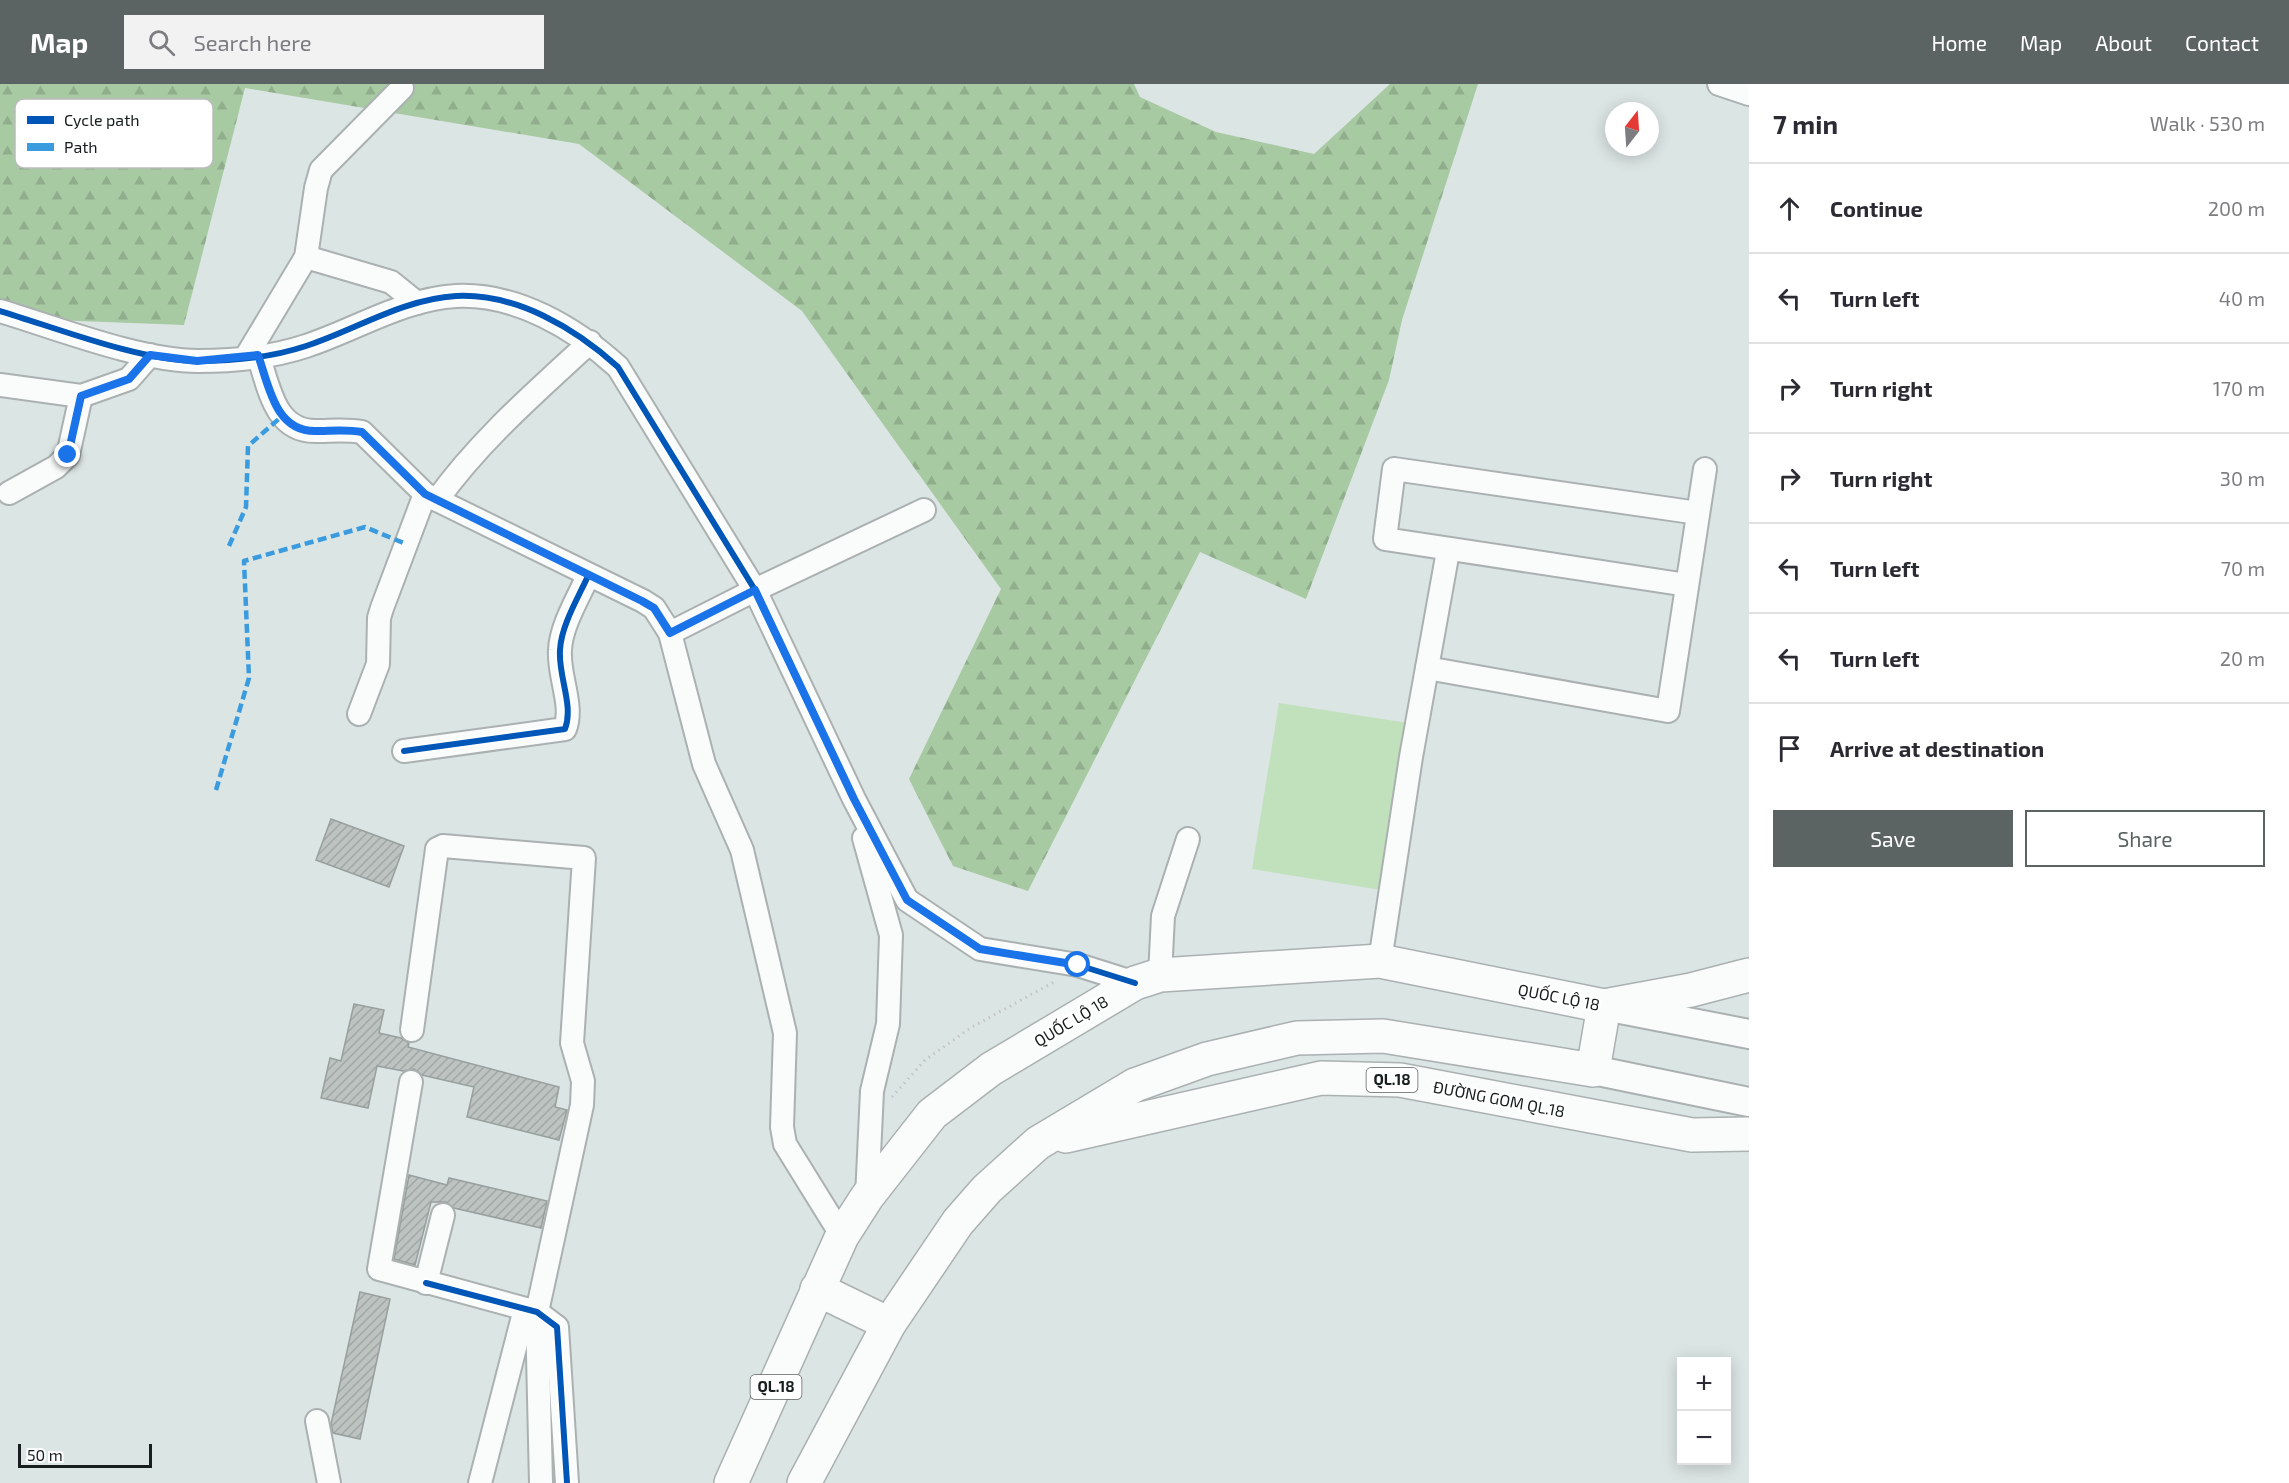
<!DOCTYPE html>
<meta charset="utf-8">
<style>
body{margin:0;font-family:"Exo 2",sans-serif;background:#f2f2f3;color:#2b2b33}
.controls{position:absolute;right:18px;bottom:18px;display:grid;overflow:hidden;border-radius:0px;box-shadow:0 3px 15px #0003}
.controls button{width:54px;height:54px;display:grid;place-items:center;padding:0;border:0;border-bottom:2px solid #e1e1e2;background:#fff;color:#2b2b33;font:30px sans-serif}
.compass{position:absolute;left:1605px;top:18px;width:54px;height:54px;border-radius:50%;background:#fff;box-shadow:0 3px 15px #0003;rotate:17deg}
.scale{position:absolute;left:18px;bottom:15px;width:134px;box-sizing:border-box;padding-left:6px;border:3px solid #171e1d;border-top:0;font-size:16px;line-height:21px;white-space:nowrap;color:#171e1d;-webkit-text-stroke:4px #fff;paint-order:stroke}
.stop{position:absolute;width:18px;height:18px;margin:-14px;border:4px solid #1a73e8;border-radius:50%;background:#fff}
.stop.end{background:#1a73e8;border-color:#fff;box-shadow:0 2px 6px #0008}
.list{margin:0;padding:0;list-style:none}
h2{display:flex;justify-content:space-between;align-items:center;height:78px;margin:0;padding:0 24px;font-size:26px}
h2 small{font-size:20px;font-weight:400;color:#7c7c81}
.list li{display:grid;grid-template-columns:39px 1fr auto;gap:18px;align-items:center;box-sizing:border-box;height:90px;padding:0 24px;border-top:2px solid #e1e1e2}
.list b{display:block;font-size:22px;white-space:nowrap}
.list em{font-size:20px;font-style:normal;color:#7c7c81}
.actions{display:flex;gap:12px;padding:18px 24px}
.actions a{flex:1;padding:14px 0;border:2px solid #5c6463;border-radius:0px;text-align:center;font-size:21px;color:#5c6463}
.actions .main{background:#5c6463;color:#fff}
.icon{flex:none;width:33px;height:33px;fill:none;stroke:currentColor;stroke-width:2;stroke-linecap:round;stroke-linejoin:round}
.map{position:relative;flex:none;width:1749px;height:1399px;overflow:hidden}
header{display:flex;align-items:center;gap:36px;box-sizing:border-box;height:84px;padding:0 30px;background:#5c6463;color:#fff}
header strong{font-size:28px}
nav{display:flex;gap:33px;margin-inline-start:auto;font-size:21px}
.search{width:420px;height:54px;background:#f2f2f3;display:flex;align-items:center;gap:15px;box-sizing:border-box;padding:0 21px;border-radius:0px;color:#7c7c81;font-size:22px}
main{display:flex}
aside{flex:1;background:#fff}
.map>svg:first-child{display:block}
</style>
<header>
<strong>Map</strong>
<div class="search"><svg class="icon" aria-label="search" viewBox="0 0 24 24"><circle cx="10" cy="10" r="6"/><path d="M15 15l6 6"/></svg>Search here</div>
<nav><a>Home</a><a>Map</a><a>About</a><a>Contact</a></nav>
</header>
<main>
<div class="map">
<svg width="1749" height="1399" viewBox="0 0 1749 1399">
<defs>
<pattern id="forest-firs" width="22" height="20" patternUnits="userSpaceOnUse" patternTransform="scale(1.5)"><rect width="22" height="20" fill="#a8caa3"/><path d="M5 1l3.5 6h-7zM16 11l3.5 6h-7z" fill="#90ad8c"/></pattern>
<pattern id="building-hatch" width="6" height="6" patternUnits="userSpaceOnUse" patternTransform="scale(1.5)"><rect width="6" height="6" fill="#bcc3c1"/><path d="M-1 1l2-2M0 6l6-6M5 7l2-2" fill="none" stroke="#a1a7a5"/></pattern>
</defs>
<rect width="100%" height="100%" fill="#dbe5e4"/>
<!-- forest -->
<polygon fill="url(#forest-firs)" points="0,0 1134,0 1140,13 1216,48 1314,70 1390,0 1478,0 1402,236 1389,296 1306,515 1200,468 1028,807 953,782 909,695 1001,505 802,227 579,60 245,4 184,241 0,234"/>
<!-- pitch -->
<polygon fill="#c1e0bc" points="1279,619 1408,639 1381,806 1252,785"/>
<!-- building -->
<g fill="url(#building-hatch)" stroke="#989f9d" stroke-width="1.5">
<polygon points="331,735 404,762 389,803 316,776"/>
<polygon points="354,920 384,926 379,949 401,954 409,959 408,963 559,1003 555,1023 567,1026 559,1056 467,1033 474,1003 422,991 414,985 403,987 377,982 368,1024 321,1014 330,974 341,977"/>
<polygon points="409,1091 447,1101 449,1094 547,1117 541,1144 454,1124 446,1118 431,1118 415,1181 394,1175"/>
<polygon points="360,1208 390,1215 360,1355 333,1349 331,1340"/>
</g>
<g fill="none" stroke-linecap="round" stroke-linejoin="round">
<!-- minor casing -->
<g stroke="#aab1b0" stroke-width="26">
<g id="minor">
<polyline points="1719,0 1749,10"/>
<polyline points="306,173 391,198 417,219"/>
<path d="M0 227C57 244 140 277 198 277 232 277 273 273 306 262 355 246 403 215 456 212 516 209 575 244 618 283L755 506 854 715 907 816 980 865 1078 881 1135 899"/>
<path d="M258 271C269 302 274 347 315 347 331 347 346 345 362 348L425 410 643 517 654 524 670 549 704 680 742 766 785 949 782 1043 785 1060 842 1152"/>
<polyline points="246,273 306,173 316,104 321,86 402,4"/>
<polyline points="0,301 81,312 129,295 150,271"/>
<polyline points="9,409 56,383 68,371 81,312"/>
<path d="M437 416C480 356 536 308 590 258"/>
<polyline points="1687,501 1385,455 1394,385 1698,429"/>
<polyline points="670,549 755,506 924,426"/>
<polyline points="1427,584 1668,627 1705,385"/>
<polyline points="359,630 378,580 379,534 382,524 425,410"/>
<path d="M404 667 565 645C574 621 558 592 560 566 561 542 578 514 588 492"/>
<polyline points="864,754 891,851 888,940 872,1007 867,1113"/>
<polyline points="1380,877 1411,673 1448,467"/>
<polyline points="1160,891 1163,832 1188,755"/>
<polyline points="412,946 437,765 443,762 584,774 572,959 583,997 582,1021 537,1228 541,1399"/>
<polyline points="411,998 379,1185 537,1228 557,1243 567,1399"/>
<polyline points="426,1199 443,1131"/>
<polyline points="317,1337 329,1399"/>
<polyline points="480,1399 525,1225"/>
</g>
</g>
<!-- major casing -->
<g stroke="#aab1b0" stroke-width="32">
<g id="major">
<polyline points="1610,923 1749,950"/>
<polyline points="1593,986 1749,1018"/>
</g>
</g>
<!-- highway casing -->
<g stroke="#aab1b0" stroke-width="36">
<g id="highway">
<polyline points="1066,1052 1321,994 1400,996 1692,1051 1749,1050"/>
<polyline points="817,1205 889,1240"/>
<polyline points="731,1399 842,1152 867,1113 932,1030 991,985 1135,899 1160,891 1380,877 1604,922 1691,906 1749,891"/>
<polyline points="804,1399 889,1240 958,1138 987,1105 1038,1059 1135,1001 1207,975 1297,954 1383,952 1593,986 1604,922"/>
</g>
</g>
<!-- path -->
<polyline stroke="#c3c5c5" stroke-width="3" stroke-dasharray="1.5 4.5" stroke-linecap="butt" points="892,1013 925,976 972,943 1054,898"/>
<!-- minor -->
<use href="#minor" stroke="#fafbfb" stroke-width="22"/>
<!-- major -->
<use href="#major" stroke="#fafbfb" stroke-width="28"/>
<!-- highway -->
<use href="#highway" stroke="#fafbfb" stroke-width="33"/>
<!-- quiet -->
<g stroke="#3b9bdf" stroke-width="4.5" stroke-dasharray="9 4.5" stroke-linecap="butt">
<polyline points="229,462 246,423 248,362 281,333"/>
<polyline points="216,706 249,594 244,477 365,443 406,460"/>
</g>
<!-- cycleway casing -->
<g stroke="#fff" stroke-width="10">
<g id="cycleway">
<path d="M0 227C57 244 140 277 198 277 232 277 273 273 306 262 355 246 403 215 456 212 516 209 575 244 618 283L755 506 854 715 907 816 980 865 1078 881 1135 899"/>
<path d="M404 667 565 645C574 621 558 592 560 566 561 542 578 514 588 492"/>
<polyline points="426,1199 537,1228 557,1243 567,1399"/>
</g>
</g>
<!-- cycleway -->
<use href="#cycleway" stroke="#0057b8" stroke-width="6"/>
</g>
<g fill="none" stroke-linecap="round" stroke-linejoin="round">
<!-- route -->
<path stroke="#1a73e8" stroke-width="8" d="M68 371 81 312 129 295 150 271 197 277 258 271C269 302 275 347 315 347 331 347 346 345 362 348L425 410 642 517 654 524 670 549 755 506 854 715 907 816 980 865 1078 881"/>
</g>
<g text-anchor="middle" stroke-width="5" stroke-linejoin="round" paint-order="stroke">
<!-- shield labels -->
<g fill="#fff" stroke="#5d6261" stroke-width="1.5">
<rect x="1366.5" y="984" width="51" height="24" rx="4.5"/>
<rect x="750.5" y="1291" width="51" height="24" rx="4.5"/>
</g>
<g font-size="15" font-weight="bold" fill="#171e1d">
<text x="1392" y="1001">QL.18</text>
<text x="776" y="1308">QL.18</text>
</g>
<!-- street labels -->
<g font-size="16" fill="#171e1d" stroke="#fff">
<text transform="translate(1559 913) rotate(11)" y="6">QUỐC LỘ 18</text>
<text transform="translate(1071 937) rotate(-31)" y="6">QUỐC LỘ 18</text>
<text transform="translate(1499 1015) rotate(11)" y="6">ĐƯỜNG GOM QL.18</text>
</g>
</g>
<!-- legend -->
<rect x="15" y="15" width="198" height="69" rx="9" fill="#fff" stroke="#b9bcbb" stroke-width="1.5"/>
<rect x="27" y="32" width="27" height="8" fill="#0057b8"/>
<rect x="27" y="59" width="27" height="8" fill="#3b9bdf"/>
<g font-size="16" fill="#171e1d">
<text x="64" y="42">Cycle path</text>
<text x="64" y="69">Path</text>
</g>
</svg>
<div class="controls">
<button>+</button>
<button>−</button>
</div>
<svg class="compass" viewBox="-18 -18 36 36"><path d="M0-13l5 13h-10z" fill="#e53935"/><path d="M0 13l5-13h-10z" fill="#7c7c81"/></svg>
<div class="scale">50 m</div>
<div class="stop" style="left:1078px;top:881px"></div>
<div class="stop end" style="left:68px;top:371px"></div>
</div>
<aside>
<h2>7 min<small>Walk · 530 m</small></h2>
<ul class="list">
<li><svg class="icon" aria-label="ahead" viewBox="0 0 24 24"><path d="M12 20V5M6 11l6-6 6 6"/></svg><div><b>Continue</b></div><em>200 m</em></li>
<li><svg class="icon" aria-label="left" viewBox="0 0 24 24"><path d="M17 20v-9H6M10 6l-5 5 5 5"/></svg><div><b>Turn left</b></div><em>40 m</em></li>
<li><svg class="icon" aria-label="right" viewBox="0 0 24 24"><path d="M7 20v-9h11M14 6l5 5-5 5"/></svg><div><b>Turn right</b></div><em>170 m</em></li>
<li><svg class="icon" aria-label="right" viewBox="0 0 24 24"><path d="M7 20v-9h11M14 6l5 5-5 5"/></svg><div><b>Turn right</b></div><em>30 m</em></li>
<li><svg class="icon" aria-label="left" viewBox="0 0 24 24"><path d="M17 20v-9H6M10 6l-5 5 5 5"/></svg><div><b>Turn left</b></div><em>70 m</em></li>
<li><svg class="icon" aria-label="left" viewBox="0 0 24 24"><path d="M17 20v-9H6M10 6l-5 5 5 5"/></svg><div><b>Turn left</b></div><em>20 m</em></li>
<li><svg class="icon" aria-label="arrive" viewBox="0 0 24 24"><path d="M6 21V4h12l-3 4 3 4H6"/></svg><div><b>Arrive at destination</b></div></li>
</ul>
<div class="actions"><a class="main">Save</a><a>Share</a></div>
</aside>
</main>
